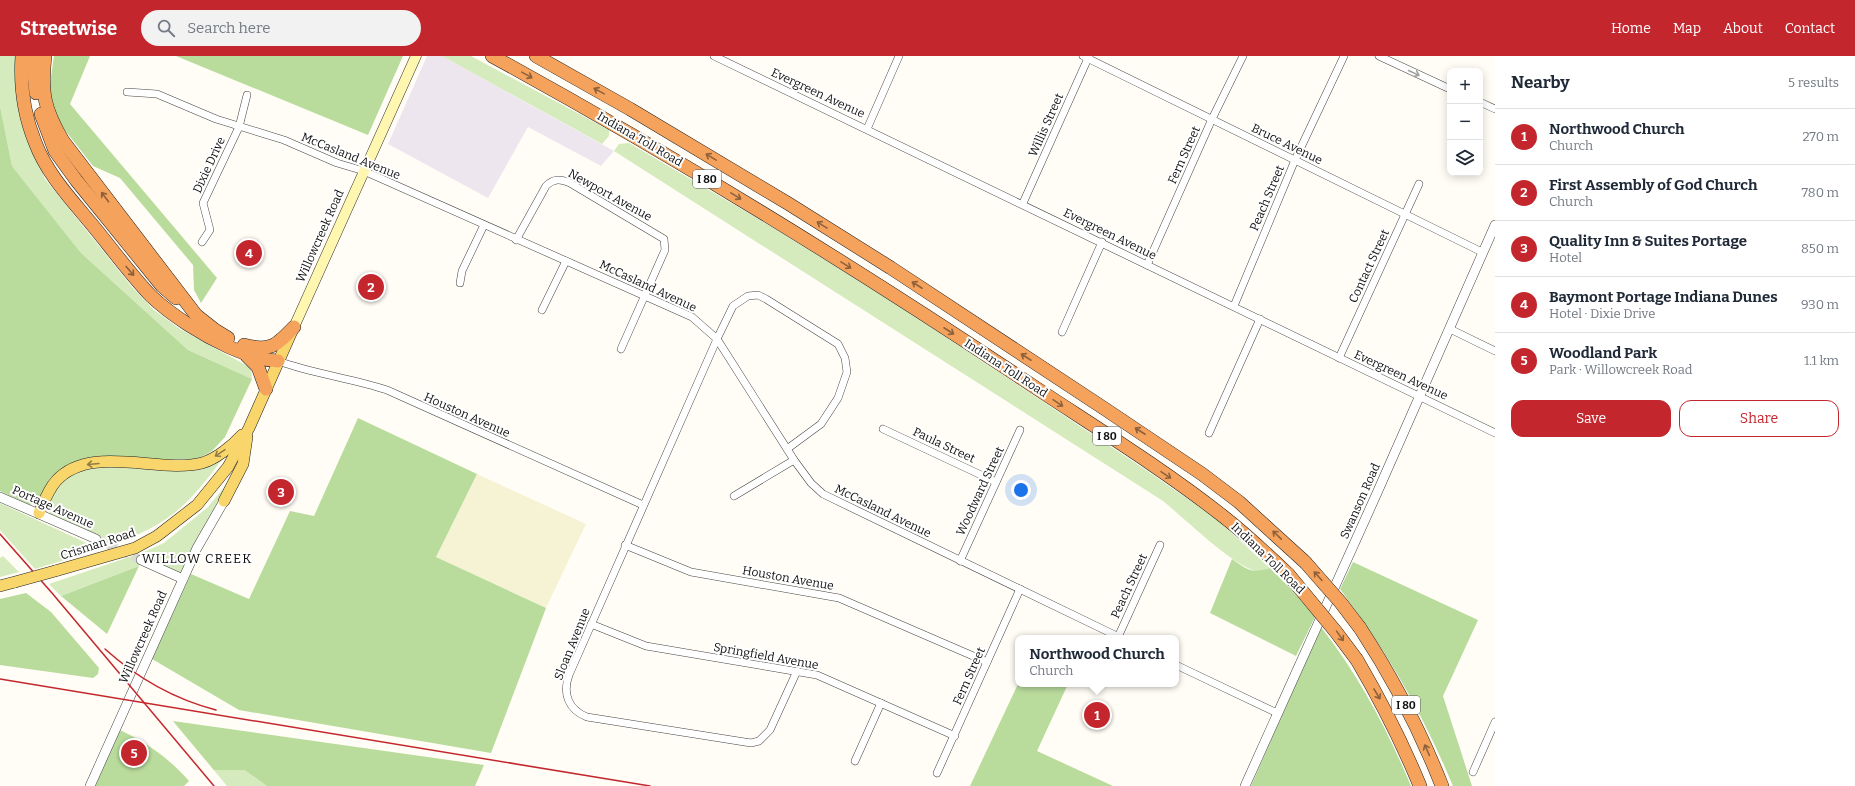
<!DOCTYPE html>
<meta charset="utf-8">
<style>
body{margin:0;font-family:Bitter,serif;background:#f2f2f3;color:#1f2937}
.controls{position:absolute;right:12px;top:12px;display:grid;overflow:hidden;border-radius:8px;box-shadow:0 2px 10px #0003}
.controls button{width:36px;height:36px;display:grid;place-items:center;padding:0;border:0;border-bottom:1px solid #e0e1e3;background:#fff;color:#1f2937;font:20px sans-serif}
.you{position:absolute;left:1021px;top:434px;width:14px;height:14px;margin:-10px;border:3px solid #fff;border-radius:50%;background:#1a73e8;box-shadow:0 0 0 6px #1a73e833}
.badge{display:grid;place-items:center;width:26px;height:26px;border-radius:50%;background:#c4262e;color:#fff;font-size:13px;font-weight:700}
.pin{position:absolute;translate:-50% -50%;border:2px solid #fff;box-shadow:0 1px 4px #0006}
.popup{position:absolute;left:1015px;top:579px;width:164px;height:52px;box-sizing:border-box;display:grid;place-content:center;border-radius:8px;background:#fff;filter:drop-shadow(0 1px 3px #0005);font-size:13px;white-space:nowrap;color:#747a83}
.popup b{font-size:15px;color:#1f2937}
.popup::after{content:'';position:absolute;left:50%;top:100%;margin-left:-8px;border:8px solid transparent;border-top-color:#fff}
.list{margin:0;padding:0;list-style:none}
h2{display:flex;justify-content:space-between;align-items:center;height:52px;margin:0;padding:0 16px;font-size:17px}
h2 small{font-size:13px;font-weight:400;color:#747a83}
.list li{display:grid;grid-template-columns:26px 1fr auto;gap:12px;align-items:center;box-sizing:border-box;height:56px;padding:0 16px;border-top:1px solid #e0e1e3}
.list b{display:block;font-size:15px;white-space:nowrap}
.list p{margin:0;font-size:13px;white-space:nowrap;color:#747a83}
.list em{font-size:13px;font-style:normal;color:#747a83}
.actions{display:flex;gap:8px;padding:12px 16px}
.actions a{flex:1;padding:9px 0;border:1px solid #c4262e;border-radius:12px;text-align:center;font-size:14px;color:#c4262e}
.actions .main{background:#c4262e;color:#fff}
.icon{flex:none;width:22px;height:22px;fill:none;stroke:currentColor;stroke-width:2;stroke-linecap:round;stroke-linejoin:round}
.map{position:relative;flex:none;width:1495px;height:730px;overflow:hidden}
header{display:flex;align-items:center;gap:24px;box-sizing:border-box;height:56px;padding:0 20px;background:#c4262e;color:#fff}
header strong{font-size:19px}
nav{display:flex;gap:22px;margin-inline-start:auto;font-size:14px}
.search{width:280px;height:36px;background:#f2f2f3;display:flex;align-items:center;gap:10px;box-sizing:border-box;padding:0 14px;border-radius:22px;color:#747a83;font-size:15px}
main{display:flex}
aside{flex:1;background:#fff}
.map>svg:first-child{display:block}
</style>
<header>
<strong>Streetwise</strong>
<div class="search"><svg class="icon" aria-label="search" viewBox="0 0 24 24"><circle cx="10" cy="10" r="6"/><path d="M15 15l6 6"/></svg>Search here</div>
<nav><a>Home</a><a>Map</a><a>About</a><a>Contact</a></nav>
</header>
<main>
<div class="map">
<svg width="1495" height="730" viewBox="0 0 1495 730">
<rect width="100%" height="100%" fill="#fffdf5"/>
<!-- industrial -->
<polygon fill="#eee6ef" points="427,0 442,0 614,95 601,110 528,71 488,142 388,88"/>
<!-- farmland -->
<polygon fill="#f6f3d4" points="477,418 586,468 546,552 436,501"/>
<!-- green -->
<g fill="#d5ebbd">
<polygon points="0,0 16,0 18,44 31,88 45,123 132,231 154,254 180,273 251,312 252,323 188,294 81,197 12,110 0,50"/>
<polygon points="442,0 471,0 609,74 609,80 602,88"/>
<path d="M629 87 777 174 899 250 1140 410 1214 461 1270 512C1266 513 1260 516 1256 515 1233 510 1184 462 1163 445L614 95 619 88Z"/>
<path d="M224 401C207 423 190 447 166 463 127 489 78 499 35 513L0 474V447L95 491 99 481 50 458 48 451 54 437 63 424 80 415 101 411 183 414Z"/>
<polygon points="231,423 182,518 143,501 139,510 61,540 49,528 144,496 164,487 208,451"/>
<polygon points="3,500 19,516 0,521 0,502"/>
<polygon points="173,665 245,713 267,730 227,730"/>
</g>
<!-- forest -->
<g fill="#b9dc9c">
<polygon points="54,0 90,0 70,48 217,222 201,247 194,234 193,209 120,122 93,110 57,64 49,35"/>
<polygon points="176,0 403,0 368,79"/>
<polygon points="0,50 12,110 81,197 188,294 252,323 225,381 212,395 198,403 92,403 64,411 50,422 40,443 30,449 0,435"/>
<polygon points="358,362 477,418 436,501 546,552 491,697 239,654 152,603 191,518 249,543 290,455 314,460"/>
<path d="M1232 503C1248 514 1251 518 1270 512L1290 532 1315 561 1296 600 1210 557Z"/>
<path d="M1353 506 1478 564 1443 640 1472 730H1453C1423 658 1387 595 1340 533Z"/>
<polygon points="139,510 107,578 61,540"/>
<polygon points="26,537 51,556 99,612 98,618 93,622 0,609 0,543"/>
<path d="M1321 571C1359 620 1387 673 1411 730H1251Z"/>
<polygon points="1018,628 1068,628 1037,695 1113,730 970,730"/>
<polygon points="173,665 484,709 475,730 267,730 245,714 214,714"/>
<path d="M120 674C146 686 170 703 189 725L184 730H95Z"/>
</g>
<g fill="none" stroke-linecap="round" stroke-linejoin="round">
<!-- tertiary-tunnel -->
<polyline stroke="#dbdad3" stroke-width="9" stroke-dasharray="9 4.5" stroke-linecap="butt" points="96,483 141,504"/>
<!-- minor casing -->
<g stroke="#444" stroke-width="8">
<g id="minor">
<polyline points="714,0 1495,377"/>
<polyline points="1083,0 1482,196"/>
<polyline points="1379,0 1450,33"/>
<polyline points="127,36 157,38 216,63 284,84 337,107 364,115 692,261 717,283 794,404 811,427 823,438 1121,582"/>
<polyline points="1480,46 1495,53"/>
<polyline points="867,73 899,0"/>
<polyline points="1023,147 1089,0"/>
<path d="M516 184 546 130C554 122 561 123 570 127L664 183 665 194 621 293"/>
<polyline points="202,186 210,174 203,147 239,71 247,39"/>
<polyline points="1147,209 1212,63 1243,0"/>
<polyline points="460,227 462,215 484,169"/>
<polyline points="1234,250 1295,104 1344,0"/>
<polyline points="542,254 566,205"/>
<polyline points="1450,273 1495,295"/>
<polyline points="1062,276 1102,186"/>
<polyline points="1339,302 1419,128"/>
<path d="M278 305C314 318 351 322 387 334L643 449"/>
<polyline points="883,373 996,426"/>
<polyline points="1209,377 1260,263"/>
<path d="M787 393 821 368 838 342 847 316 845 302 838 288 766 243 758 239 748 240 733 250 717 283 569 619C562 638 569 654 587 661L751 687 759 685 770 674 797 615"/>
<polyline points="734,440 794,404"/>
<polyline points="625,489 691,516 839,542 987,606"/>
<polyline points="960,505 1020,374"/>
<polyline points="591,568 646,590 817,619 955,680"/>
<polyline points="1118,581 1160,489"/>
<polyline points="1176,609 1277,657"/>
<polyline points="855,705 881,647"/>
<polyline points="1473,716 1495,666"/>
<polyline points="937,717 1020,533"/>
</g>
</g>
<!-- tertiary casing -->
<g stroke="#444" stroke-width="10">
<g id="tertiary">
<polyline points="0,441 96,483"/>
<polyline points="141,504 183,523"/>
<polyline points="90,730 197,492 224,445"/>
<polyline points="1245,730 1377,437 1495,169"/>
</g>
</g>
<!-- secondary casing -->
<g stroke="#333" stroke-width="11">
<polyline id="secondary" points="294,271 416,0"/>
</g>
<!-- primary casing -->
<g stroke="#222" stroke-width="12">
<g id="primary">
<polyline points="224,445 243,408 247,381"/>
<path d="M39 457C44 446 48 434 56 425 90 387 159 418 202 407 216 403 232 390 242 379"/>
<polyline points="55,515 135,492 157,480 197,449 228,411 249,372 292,275"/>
<polyline points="0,530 15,526"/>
</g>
</g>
<!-- motorway casing -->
<g stroke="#222" stroke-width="14">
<g id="motorway">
<path d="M22 0C20 29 24 59 35 86 46 116 69 141 89 165 110 190 129 217 151 240 172 260 203 279 229 291 245 298 261 304 278 305"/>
<polyline points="35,0 33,7 36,37"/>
<path d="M45 0C41 37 44 53 63 85L196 259 215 274 228 282"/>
<path d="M492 0C671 98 845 205 1015 318 1085 365 1158 409 1224 461 1247 479 1267 498 1288 518"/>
<polyline points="536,0 630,53 789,148 891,212 1105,353 1202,418 1239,446 1305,506"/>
<polyline points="41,58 55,95 76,124 162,230 176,242"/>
<path d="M244 289C270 296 276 290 294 271"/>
<polyline points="247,300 258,311 266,333"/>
<path d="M1360 572C1393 622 1420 674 1442 730"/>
<path d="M1357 604C1381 645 1402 686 1420 730"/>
</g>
</g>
<!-- minor -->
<use href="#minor" stroke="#fff" stroke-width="7"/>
<!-- tertiary -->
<use href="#tertiary" stroke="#fff" stroke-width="9"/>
<!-- secondary -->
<use href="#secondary" stroke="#fff6b0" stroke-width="10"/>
<!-- primary -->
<use href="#primary" stroke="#f9d66b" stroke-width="11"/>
<!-- motorway -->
<use href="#motorway" stroke="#f5a25d" stroke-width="13"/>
<!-- rail -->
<g stroke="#c4262e" stroke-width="1.5">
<polyline points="0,478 52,537 214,730"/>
<path d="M105 593C137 622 174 643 216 654"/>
<polyline points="0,623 650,730"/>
</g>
<!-- primary-bridge casing -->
<g stroke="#222" stroke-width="12" stroke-linecap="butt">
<polyline id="primary-bridge" points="15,526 55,515"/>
</g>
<!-- motorway-bridge casing -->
<g stroke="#222" stroke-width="14" stroke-linecap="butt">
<g id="motorway-bridge">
<polyline points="1305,506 1341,547 1360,572"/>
<polyline points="1288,518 1336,576 1357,604"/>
</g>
</g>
<!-- primary-bridge -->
<use href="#primary-bridge" stroke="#f9d66b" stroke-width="11"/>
<!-- motorway-bridge -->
<use href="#motorway-bridge" stroke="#f5a25d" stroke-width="13"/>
</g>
<!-- one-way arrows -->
<defs><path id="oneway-shaft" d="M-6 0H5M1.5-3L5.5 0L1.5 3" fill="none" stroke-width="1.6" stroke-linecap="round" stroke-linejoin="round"/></defs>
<use stroke="#a0a0a0" href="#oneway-shaft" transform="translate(1414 17) rotate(25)"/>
<g stroke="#8e613b">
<use href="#oneway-shaft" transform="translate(527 19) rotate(29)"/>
<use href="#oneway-shaft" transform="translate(599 35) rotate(-151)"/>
<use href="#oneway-shaft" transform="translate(711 101) rotate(-149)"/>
<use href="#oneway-shaft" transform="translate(736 140) rotate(31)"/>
<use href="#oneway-shaft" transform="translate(105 141) rotate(-127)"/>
<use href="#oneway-shaft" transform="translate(822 169) rotate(-148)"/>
<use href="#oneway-shaft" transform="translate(846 209) rotate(32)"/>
<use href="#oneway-shaft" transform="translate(130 215) rotate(49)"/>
<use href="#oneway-shaft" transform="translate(917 229) rotate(-147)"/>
<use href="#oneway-shaft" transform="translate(949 275) rotate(33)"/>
<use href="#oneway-shaft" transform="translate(1026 301) rotate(-147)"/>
<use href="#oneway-shaft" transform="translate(1058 347) rotate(34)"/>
<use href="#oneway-shaft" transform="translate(1140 375) rotate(-147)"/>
<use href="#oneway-shaft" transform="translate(1166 419) rotate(34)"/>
<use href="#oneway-shaft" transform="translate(1277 479) rotate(-136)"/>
<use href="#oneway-shaft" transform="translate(1318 520) rotate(-132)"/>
<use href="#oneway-shaft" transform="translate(1340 580) rotate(55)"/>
<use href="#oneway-shaft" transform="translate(1377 638) rotate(59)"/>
<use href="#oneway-shaft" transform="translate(1427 694) rotate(-114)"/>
</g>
<g stroke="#917d42">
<use href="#oneway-shaft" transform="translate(220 397) rotate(146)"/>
<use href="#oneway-shaft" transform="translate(93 408) rotate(175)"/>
</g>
<g text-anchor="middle" stroke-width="4" stroke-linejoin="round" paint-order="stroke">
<!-- shield labels -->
<g fill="#fff" stroke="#585858" stroke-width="1">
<rect x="693" y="114" width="28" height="18" rx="3"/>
<rect x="1093" y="371" width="28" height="18" rx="3"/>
<rect x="1392" y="640" width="28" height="18" rx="3"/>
</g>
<g font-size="11" font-weight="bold" fill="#111">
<text x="707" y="127">I 80</text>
<text x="1107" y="384">I 80</text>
<text x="1406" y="653">I 80</text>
</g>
<!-- street labels -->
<g font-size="12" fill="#111" stroke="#fff">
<text transform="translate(818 37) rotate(25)" y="4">Evergreen Avenue</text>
<text transform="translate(1046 69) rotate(-66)" y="4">Willis Street</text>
<text transform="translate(640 83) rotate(30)" y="4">Indiana Toll Road</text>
<text transform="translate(1287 88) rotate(26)" y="4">Bruce Avenue</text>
<text transform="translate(1184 99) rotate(-66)" y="4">Fern Street</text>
<text transform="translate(351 100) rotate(22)" y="4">McCasland Avenue</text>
<text transform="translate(209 109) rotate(-65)" y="4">Dixie Drive</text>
<text transform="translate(610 139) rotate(29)" y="4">Newport Avenue</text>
<text transform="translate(1267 142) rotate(-67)" y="4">Peach Street</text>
<text transform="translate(1110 178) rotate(26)" y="4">Evergreen Avenue</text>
<text transform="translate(320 180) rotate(-66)" y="4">Willowcreek Road</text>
<text transform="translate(1369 210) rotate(-65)" y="4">Contact Street</text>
<text transform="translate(648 230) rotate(25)" y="4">McCasland Avenue</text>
<text transform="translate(1006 312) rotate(33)" y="4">Indiana Toll Road</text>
<text transform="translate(1401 319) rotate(25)" y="4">Evergreen Avenue</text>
<text transform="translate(467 359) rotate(24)" y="4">Houston Avenue</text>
<text transform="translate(944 389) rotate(25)" y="4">Paula Street</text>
<text transform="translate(980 435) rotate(-65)" y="4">Woodward Street</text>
<text transform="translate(1360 445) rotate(-66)" y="4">Swanson Road</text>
<text transform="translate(53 451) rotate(24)" y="4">Portage Avenue</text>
<text transform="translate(883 455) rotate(26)" y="4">McCasland Avenue</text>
<text transform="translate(98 488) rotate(-18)" y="4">Crisman Road</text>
<text transform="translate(1268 502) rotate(44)" y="4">Indiana Toll Road</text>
<text transform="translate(788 522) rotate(10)" y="4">Houston Avenue</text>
<text transform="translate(1129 530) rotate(-65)" y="4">Peach Street</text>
<text transform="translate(143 581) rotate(-66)" y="4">Willowcreek Road</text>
<text transform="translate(572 588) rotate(-68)" y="4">Sloan Avenue</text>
<text transform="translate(766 600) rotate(10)" y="4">Springfield Avenue</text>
<text transform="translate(969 620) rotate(-66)" y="4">Fern Street</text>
</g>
<!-- neighbourhood labels -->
<g font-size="13" letter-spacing="1" fill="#111" stroke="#fff">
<text x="197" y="507">WILLOW CREEK</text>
</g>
</g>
</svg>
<div class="controls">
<button>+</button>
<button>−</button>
<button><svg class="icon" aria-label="layers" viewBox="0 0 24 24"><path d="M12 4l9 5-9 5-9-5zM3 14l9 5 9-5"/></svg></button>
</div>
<div class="you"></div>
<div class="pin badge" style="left:1097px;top:659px">1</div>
<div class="popup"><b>Northwood Church</b>Church</div>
<div class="pin badge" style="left:371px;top:231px">2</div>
<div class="pin badge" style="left:281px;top:436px">3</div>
<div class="pin badge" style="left:249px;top:197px">4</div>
<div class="pin badge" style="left:134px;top:697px">5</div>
</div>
<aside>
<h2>Nearby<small>5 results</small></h2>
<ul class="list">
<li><span class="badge">1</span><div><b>Northwood Church</b><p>Church</p></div><em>270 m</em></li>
<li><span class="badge">2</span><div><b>First Assembly of God Church</b><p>Church</p></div><em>780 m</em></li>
<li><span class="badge">3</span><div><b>Quality Inn &amp; Suites Portage</b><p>Hotel</p></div><em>850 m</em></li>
<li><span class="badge">4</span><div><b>Baymont Portage Indiana Dunes</b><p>Hotel · Dixie Drive</p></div><em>930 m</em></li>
<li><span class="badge">5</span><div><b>Woodland Park</b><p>Park · Willowcreek Road</p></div><em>1.1 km</em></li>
</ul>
<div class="actions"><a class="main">Save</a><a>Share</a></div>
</aside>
</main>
